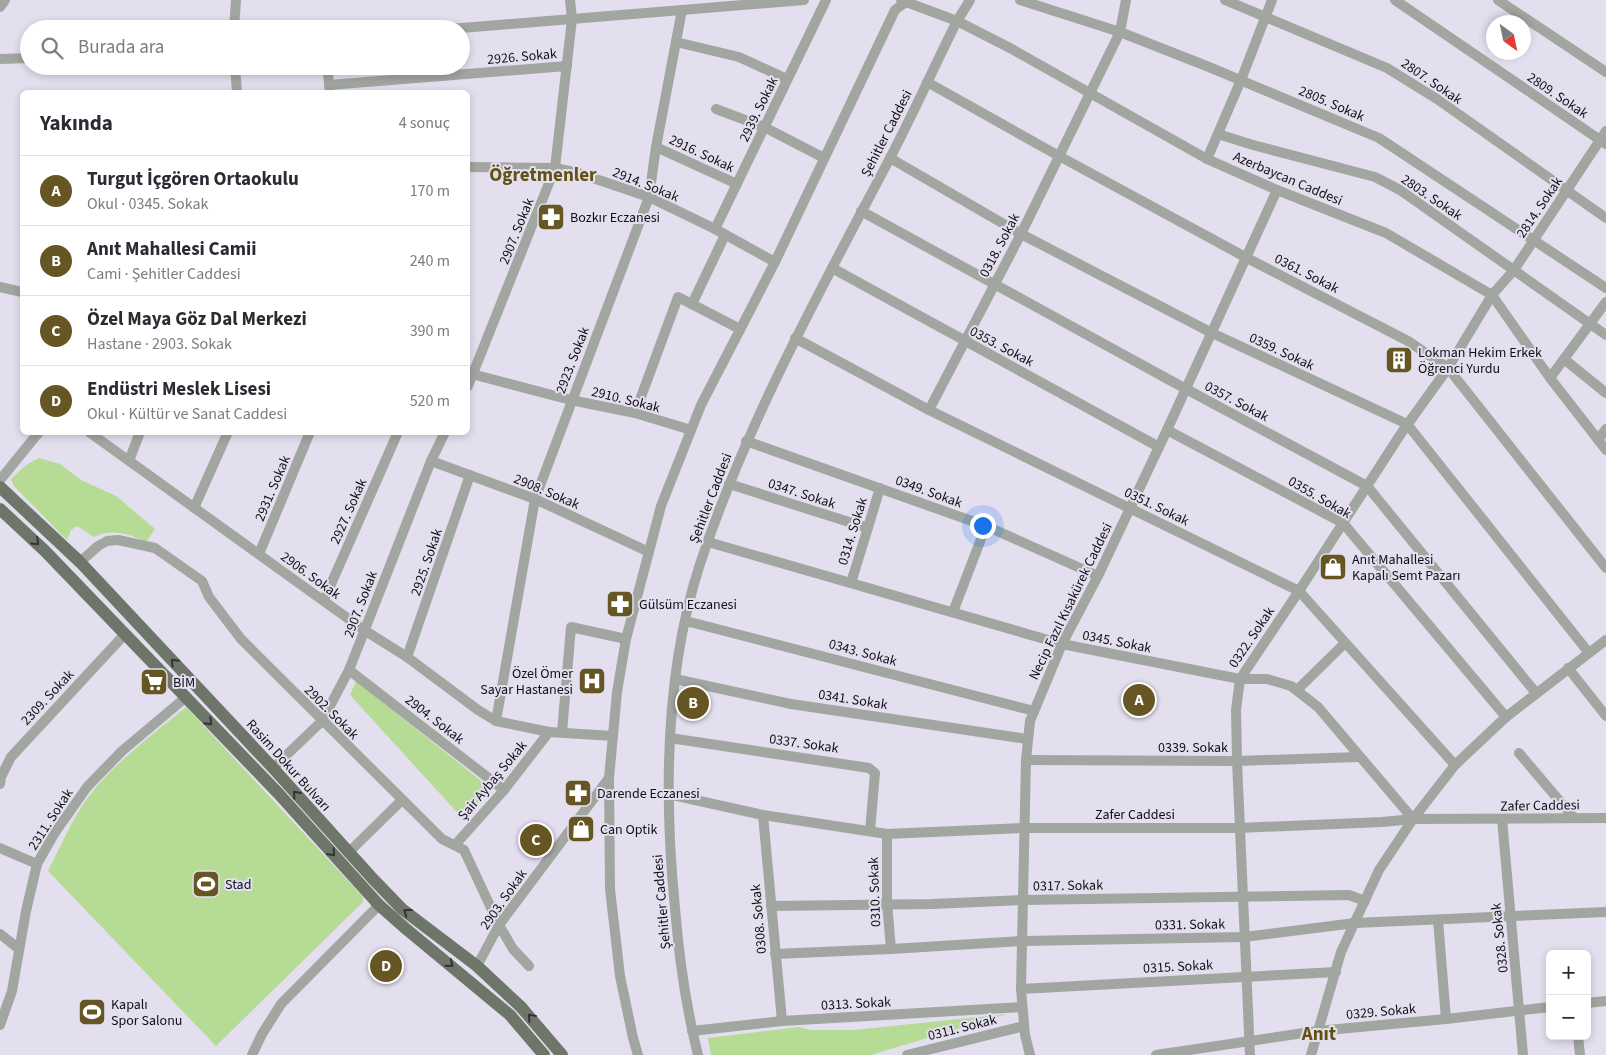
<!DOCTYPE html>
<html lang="tr">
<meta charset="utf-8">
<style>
body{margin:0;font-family:"Source Sans 3",sans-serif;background:#f7f7f7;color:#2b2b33}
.controls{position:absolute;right:15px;bottom:15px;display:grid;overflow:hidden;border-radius:8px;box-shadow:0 2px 8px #0003}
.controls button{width:45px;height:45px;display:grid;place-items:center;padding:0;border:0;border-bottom:1px solid #e1e1e2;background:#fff;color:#2b2b33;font:25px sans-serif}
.compass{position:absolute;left:1486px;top:15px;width:45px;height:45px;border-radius:50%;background:#fff;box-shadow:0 2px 8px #0003;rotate:147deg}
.you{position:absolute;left:982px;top:525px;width:18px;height:18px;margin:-12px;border:4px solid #fff;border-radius:50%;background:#1a73e8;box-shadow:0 0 0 8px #1a73e833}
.badge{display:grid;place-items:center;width:32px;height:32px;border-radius:50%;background:#665624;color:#fff;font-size:16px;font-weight:700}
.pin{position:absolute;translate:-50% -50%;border:2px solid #fff;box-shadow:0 1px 5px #0006}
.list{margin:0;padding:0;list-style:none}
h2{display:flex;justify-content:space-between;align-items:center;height:65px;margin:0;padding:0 20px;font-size:21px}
h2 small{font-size:16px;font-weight:400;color:#7c7c81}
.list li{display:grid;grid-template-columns:32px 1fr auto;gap:15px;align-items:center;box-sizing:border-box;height:70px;padding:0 20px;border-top:1px solid #e1e1e2}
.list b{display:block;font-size:19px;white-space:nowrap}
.list p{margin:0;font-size:16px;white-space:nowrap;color:#7c7c81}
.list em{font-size:16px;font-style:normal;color:#7c7c81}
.icon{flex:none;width:28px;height:28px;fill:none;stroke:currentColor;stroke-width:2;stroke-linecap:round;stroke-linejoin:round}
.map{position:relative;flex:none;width:1606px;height:1055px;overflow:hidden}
.search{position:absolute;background:#fff;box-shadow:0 2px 8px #0003;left:20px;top:20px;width:450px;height:55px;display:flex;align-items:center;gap:12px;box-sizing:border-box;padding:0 18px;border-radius:28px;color:#7c7c81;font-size:19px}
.panel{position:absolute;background:#fff;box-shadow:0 2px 8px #0003;left:20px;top:90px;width:450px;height:345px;border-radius:8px}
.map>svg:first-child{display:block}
</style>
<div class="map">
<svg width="1606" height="1055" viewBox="0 0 1606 1055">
<rect width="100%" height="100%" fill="#e3dfef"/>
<!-- green -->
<g fill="#b5db95">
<path d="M39 458 60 464 81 480 116 496 155 529 146 542C131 534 110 528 94 537L77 526 71 530 67 540 14 486 11 479 26 465Z"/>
<polygon points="356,681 490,788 465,821 350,695"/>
<path d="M186 707 363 897V902L216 1046 48 871C62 844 74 814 93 791 118 760 156 732 186 707Z"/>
<polygon points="1007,1014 871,1055 711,1055 708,1038 799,1027 809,1030 854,1030"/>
</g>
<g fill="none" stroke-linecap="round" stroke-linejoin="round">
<!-- minor -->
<g stroke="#a2a6a0" stroke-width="10">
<polyline points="901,0 957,21 1010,48 1207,159 1277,190 1386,233 1492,295 1550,378 1606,450"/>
<polyline points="1020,0 1120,32 1209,67 1379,138 1606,288"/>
<polyline points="1225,0 1387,68 1437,99 1606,218"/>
<polyline points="1395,0 1606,144"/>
<polyline points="1498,0 1606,72"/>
<polyline points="0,7 5,0"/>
<polyline points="234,29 236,0"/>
<polyline points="449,29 804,0"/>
<polyline points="676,42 739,57 787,79"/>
<polyline points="0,59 29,58"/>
<polyline points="235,66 237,92"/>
<polyline points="327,66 330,92"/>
<polyline points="927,82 1059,156 1247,258 1408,341 1448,368 1606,568"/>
<polyline points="329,85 567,66"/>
<polyline points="716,109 764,127 824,158"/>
<polyline points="1218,134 1253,145 1375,177 1400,190 1606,335"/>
<polyline points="656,147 737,184"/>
<polyline points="890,158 1021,234 1212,333 1407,424 1589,653"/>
<polyline points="1207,159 1241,80 1272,0"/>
<polyline points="468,167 555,168 578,173 649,197 715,229 775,262"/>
<polyline points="861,211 1186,389 1367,486 1536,693"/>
<polyline points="715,229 826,0"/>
<polyline points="832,268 1159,447"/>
<polyline points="0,287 22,292"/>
<polyline points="692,304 725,235"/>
<polyline points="795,338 929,410 1299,591 1455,765"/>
<polyline points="1564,359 1606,393"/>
<polyline points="468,373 571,400 635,413 691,430"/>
<polyline points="1550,378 1606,302"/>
<polyline points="468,386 555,168 572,19 570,0"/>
<polyline points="929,410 1021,234 1120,32 1126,0"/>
<polyline points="635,413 678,297 740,329"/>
<polyline points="1167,430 1343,523 1506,717"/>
<polyline points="89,432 364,630 407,657 478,710 496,721 549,732 613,736"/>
<polyline points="1598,440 1606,429"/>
<polyline points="746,441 986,526 1098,576"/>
<polyline points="129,461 140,432"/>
<polyline points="431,461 535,499 649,552"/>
<polyline points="0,480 39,432"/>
<polyline points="729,484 868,528"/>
<polyline points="194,508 228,432"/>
<polyline points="708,542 1062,644 1240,679 1267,679 1291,686 1318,707 1413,819"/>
<polyline points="259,554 310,432"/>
<polyline points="80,562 98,546 107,541 118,540 155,548 202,581 209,597 241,639 442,839 464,850 499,925 513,949 529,966"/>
<polyline points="851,583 880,488"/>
<polyline points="324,600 398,432"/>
<polyline points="953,612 986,526"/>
<polyline points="686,621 1034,711"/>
<polyline points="407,657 470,475"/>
<polyline points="1568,668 1606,716"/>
<polyline points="349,670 504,790"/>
<polyline points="675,679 791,704 1027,739"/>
<polyline points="1297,690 1345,643"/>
<polyline points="496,721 535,499 649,197 656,147 682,10"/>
<polyline points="562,732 571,627 626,639"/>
<polyline points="670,738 869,768 875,773 870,831"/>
<polyline points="1519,753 1574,818"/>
<polyline points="1026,760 1237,761 1359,757"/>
<polyline points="273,768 322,721 349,670 431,461 445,432"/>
<polyline points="0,784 1,777 11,757 125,634"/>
<polyline points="668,794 763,815 887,834 1024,828 1239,828 1382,822 1413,819 1606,818"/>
<polyline points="763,815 782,1021"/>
<polyline points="1502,819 1523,1055"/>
<polyline points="887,834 887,903 891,949"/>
<polyline points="455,845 504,790 549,732"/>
<polyline points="0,848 37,864"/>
<polyline points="348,853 402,800"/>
<polyline points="771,906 932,904 1022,900 1349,895 1365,901"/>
<polyline points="1438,920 1446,1019"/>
<polyline points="0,934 19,949"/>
<polyline points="775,954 891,949 1023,941 1244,937 1355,923 1606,912"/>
<polyline points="477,966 499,925 609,778"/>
<polyline points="1021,989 1336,972"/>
<polyline points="1587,1003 1606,1001"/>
<polyline points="0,1025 12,991 26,911 37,864 54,834 87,787 122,751 185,698"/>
<polyline points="692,1031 782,1021 1022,1007"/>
<polyline points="1578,1036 1580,1055"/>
<polyline points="252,1055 262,1034 281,1004 379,905"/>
<polyline points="638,1055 633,1038 620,976 610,889 609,778 617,692 626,639 661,506 701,405 775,262 895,10 906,2"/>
<path d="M698 1055C686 1007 679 958 675 908 664 797 665 671 700 564 747 422 820 291 889 160 913 114 934 67 957 21L970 0"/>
<polyline points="907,1055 1024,1026"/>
<polyline points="1030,1055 1025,1035 1021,989 1026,760 1030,721 1062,644 1098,576 1167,430 1277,190"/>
<polyline points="1156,1055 1317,1031 1446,1019 1550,1007"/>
<polyline points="1250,1055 1237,761 1236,710 1240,679 1299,591 1402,432 1448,368 1492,295 1514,270 1606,131"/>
<polyline points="1311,1055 1341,952 1379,870 1413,819 1455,765 1506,717 1606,640"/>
</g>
<!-- major -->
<g stroke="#6e7569" stroke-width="12">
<polyline points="0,487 80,562 273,768 373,879 402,909 477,966 521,1007 562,1055"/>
<polyline points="0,509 45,551 278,793 379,905 405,928 510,1015 544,1055"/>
</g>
</g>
<!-- one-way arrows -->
<defs><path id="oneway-chevron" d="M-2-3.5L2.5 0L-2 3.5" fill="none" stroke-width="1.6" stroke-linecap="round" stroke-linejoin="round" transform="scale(1.25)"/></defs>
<g stroke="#323333">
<use href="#oneway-chevron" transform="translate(36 542) rotate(43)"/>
<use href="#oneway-chevron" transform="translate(174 662) rotate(-133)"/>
<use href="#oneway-chevron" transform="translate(209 722) rotate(46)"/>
<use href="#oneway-chevron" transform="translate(296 794) rotate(-132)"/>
<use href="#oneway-chevron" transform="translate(332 853) rotate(48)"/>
<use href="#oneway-chevron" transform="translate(407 912) rotate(-142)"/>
<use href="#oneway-chevron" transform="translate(450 964) rotate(39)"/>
<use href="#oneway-chevron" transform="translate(531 1017) rotate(-131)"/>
</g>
<!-- icons -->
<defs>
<g id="pharmacy-square" transform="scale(1.4375)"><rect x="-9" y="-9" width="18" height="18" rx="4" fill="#665624" stroke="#e3dfef"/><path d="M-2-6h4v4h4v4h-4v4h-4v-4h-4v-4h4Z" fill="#fff"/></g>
<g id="building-square" transform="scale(1.4375)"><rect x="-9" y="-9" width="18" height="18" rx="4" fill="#665624" stroke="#e3dfef"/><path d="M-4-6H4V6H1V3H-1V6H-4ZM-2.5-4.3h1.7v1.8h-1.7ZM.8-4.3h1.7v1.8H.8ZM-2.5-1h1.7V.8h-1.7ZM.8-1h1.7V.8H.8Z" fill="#fff"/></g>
<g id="shop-square" transform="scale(1.4375)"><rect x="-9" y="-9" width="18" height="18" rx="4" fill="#665624" stroke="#e3dfef"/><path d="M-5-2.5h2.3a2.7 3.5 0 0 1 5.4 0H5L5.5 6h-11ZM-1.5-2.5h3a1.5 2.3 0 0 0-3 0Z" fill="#fff"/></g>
<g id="hospital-square" transform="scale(1.4375)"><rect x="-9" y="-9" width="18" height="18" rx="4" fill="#665624" stroke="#e3dfef"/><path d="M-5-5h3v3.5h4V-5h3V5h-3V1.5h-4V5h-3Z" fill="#fff"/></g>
<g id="supermarket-square" transform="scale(1.4375)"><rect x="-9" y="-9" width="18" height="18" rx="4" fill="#665624" stroke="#e3dfef"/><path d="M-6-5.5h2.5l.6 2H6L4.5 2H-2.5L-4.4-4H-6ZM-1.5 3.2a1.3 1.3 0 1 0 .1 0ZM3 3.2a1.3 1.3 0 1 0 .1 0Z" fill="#fff"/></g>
<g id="stadium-square" transform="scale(1.4375)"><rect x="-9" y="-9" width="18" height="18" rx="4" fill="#665624" stroke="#e3dfef"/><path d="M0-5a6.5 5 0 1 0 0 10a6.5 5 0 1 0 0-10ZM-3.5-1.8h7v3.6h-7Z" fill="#fff"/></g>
</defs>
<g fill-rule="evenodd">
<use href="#pharmacy-square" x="551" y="217"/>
<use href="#building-square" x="1399" y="360"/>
<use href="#shop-square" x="1333" y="567"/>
<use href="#pharmacy-square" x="620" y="604"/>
<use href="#hospital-square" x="592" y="681"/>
<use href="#supermarket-square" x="154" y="682"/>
<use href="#pharmacy-square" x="578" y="793"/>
<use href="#shop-square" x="581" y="829"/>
<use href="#stadium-square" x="206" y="884"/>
<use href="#stadium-square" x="92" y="1012"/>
</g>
<g text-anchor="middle" stroke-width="4" stroke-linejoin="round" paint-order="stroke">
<!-- street labels -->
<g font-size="14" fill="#121016" stroke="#e3dfef">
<text transform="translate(522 56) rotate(-5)" y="5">2926. Sokak</text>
<text transform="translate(1432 81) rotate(34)" y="5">2807. Sokak</text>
<text transform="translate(1558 95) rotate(34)" y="5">2809. Sokak</text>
<text transform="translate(1332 103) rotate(23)" y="5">2805. Sokak</text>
<text transform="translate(758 109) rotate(-64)" y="5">2939. Sokak</text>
<text transform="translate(886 133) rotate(-63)" y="5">Şehitler Caddesi</text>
<text transform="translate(702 153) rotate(25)" y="5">2916. Sokak</text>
<text transform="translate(1288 178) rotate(23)" y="5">Azerbaycan Caddesi</text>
<text transform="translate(646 184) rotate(22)" y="5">2914. Sokak</text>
<text transform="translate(1432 197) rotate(34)" y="5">2803. Sokak</text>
<text transform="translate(1539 207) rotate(-56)" y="5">2814. Sokak</text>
<text transform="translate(516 231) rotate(-68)" y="5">2907. Sokak</text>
<text transform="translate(999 245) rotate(-62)" y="5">0318. Sokak</text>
<text transform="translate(1307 273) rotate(27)" y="5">0361. Sokak</text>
<text transform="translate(1002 346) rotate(28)" y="5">0353. Sokak</text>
<text transform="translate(1282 351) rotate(25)" y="5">0359. Sokak</text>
<text transform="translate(572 360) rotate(-69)" y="5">2923. Sokak</text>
<text transform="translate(626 399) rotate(14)" y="5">2910. Sokak</text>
<text transform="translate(1237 401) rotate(28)" y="5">0357. Sokak</text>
<text transform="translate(272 488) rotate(-67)" y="5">2931. Sokak</text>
<text transform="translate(547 491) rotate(23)" y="5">2908. Sokak</text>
<text transform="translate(929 491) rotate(20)" y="5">0349. Sokak</text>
<text transform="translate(802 493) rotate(18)" y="5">0347. Sokak</text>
<text transform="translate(1320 497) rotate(30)" y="5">0355. Sokak</text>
<text transform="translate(710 498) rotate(-69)" y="5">Şehitler Caddesi</text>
<text transform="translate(1157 506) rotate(26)" y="5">0351. Sokak</text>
<text transform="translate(348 511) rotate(-66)" y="5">2927. Sokak</text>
<text transform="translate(852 531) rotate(-73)" y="5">0314. Sokak</text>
<text transform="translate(426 562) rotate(-71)" y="5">2925. Sokak</text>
<text transform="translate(311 575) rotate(36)" y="5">2906. Sokak</text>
<text transform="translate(1070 601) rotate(-64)" y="5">Necip Fazıl Kısakürek Caddesi</text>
<text transform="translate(360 604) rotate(-69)" y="5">2907. Sokak</text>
<text transform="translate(1251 637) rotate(-56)" y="5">0322. Sokak</text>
<text transform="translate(1117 641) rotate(11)" y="5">0345. Sokak</text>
<text transform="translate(863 652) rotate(15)" y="5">0343. Sokak</text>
<text transform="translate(47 697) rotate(-47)" y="5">2309. Sokak</text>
<text transform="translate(853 699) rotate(9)" y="5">0341. Sokak</text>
<text transform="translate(332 712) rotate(45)" y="5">2902. Sokak</text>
<text transform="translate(435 719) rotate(38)" y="5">2904. Sokak</text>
<text transform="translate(804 743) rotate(8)" y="5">0337. Sokak</text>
<text x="1193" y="752">0339. Sokak</text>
<text transform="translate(289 765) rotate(48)" y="5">Rasim Dokur Bulvarı</text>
<text transform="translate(492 780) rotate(-50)" y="5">Şair Aybaş Sokak</text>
<text transform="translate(1540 805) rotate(-1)" y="5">Zafer Caddesi</text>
<text x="1135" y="819">Zafer Caddesi</text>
<text transform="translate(50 819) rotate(-57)" y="5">2311. Sokak</text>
<text transform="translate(1068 885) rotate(-1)" y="5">0317. Sokak</text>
<text transform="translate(874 892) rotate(-92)" y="5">0310. Sokak</text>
<text transform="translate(503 899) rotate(-55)" y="5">2903. Sokak</text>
<text transform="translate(661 902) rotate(-95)" y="5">Şehitler Caddesi</text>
<text transform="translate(758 919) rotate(-95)" y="5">0308. Sokak</text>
<text transform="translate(1190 924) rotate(-1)" y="5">0331. Sokak</text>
<text transform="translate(1499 938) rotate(-96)" y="5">0328. Sokak</text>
<text transform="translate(1178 966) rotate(-3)" y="5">0315. Sokak</text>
<text transform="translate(856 1003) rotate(-3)" y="5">0313. Sokak</text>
<text transform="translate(1381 1011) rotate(-5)" y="5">0329. Sokak</text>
<text transform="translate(962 1027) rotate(-14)" y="5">0311. Sokak</text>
</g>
<!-- poi labels -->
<g font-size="14" fill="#121016" stroke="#e3dfef" text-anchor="start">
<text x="570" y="222">Bozkır Eczanesi</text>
<text x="1418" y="357">Lokman Hekim Erkek<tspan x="1418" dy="16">Öğrenci Yurdu</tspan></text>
<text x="1352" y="564">Anıt Mahallesi<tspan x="1352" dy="16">Kapalı Semt Pazarı</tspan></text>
<text x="639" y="609">Gülsüm Eczanesi</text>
<text x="573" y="678" text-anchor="end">Özel Ömer<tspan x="573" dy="16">Sayar Hastanesi</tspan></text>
<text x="173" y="687">BİM</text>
<text x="597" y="798">Darende Eczanesi</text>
<text x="600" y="834">Can Optik</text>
<text x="225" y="889">Stad</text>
<text x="111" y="1009">Kapalı<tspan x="111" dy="16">Spor Salonu</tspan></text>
</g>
<!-- district labels -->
<g font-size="19" font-weight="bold" fill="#635114" stroke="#e3dfef">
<text x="543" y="181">Öğretmenler</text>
<text x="1319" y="1040">Anıt</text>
</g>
</g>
</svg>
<div class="controls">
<button>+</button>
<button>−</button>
</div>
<svg class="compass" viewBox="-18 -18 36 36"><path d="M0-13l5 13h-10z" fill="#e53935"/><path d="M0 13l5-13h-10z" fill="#7c7c81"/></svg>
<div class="you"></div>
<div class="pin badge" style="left:1139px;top:700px">A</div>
<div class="pin badge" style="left:693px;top:703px">B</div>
<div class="pin badge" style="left:536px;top:840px">C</div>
<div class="pin badge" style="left:386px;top:966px">D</div>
<div class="search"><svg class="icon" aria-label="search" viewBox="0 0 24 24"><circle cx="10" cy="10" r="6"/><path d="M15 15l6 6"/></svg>Burada ara</div>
<section class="panel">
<h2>Yakında<small>4 sonuç</small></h2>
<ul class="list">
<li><span class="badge">A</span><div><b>Turgut İçgören Ortaokulu</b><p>Okul · 0345. Sokak</p></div><em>170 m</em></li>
<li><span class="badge">B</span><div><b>Anıt Mahallesi Camii</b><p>Cami · Şehitler Caddesi</p></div><em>240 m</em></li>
<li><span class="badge">C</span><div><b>Özel Maya Göz Dal Merkezi</b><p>Hastane · 2903. Sokak</p></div><em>390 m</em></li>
<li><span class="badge">D</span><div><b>Endüstri Meslek Lisesi</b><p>Okul · Kültür ve Sanat Caddesi</p></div><em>520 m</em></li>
</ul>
</section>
</div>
